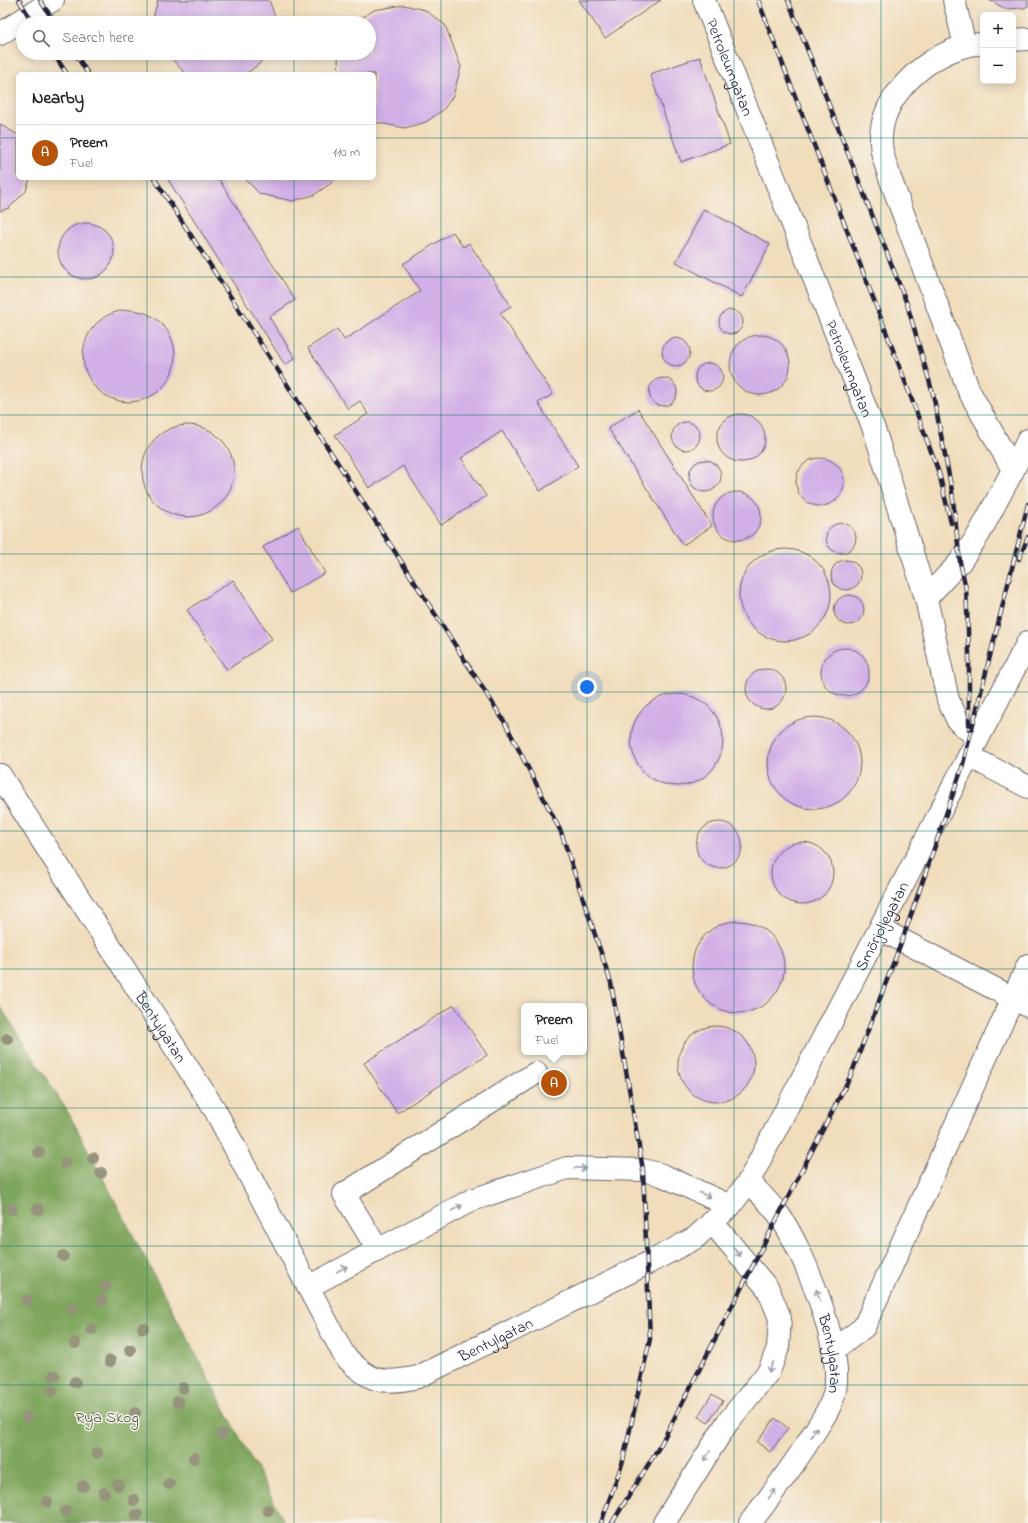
<!DOCTYPE html>
<meta charset="utf-8">
<style>
body{margin:0;font-family:"Indie Flower",sans-serif;background:#f2f2f2;color:#222}
.controls{position:absolute;right:12px;top:12px;display:grid;overflow:hidden;border-radius:6px;box-shadow:0 2px 10px #0003}
.controls button{width:36px;height:36px;display:grid;place-items:center;padding:0;border:0;border-bottom:1px solid #e0e0e0;background:#fff;color:#222;font:20px sans-serif}
.you{position:absolute;left:587px;top:687px;width:14px;height:14px;margin:-10px;border:3px solid #fff;border-radius:50%;background:#1a73e8;box-shadow:0 0 0 6px #1a73e833}
.badge{display:grid;place-items:center;width:26px;height:26px;border-radius:50%;background:#b45309;color:#fff;font-size:13px;font-weight:700}
.pin{position:absolute;translate:-50% -50%;border:2px solid #fff;box-shadow:0 1px 4px #0006}
.popup{position:absolute;left:521px;top:1003px;width:66px;height:52px;box-sizing:border-box;display:grid;place-content:center;border-radius:6px;background:#fff;filter:drop-shadow(0 1px 3px #0005);font-size:13px;white-space:nowrap;color:#767676}
.popup b{font-size:15px;color:#222}
.popup::after{content:'';position:absolute;left:50%;top:100%;margin-left:-8px;border:8px solid transparent;border-top-color:#fff}
.list{margin:0;padding:0;list-style:none}
h2{display:flex;justify-content:space-between;align-items:center;height:52px;margin:0;padding:0 16px;font-size:17px}
h2 small{font-size:13px;font-weight:400;color:#767676}
.list li{display:grid;grid-template-columns:26px 1fr auto;gap:12px;align-items:center;box-sizing:border-box;height:56px;padding:0 16px;border-top:1px solid #e0e0e0}
.list b{display:block;font-size:15px;white-space:nowrap}
.list p{margin:0;font-size:13px;white-space:nowrap;color:#767676}
.list em{font-size:13px;font-style:normal;color:#767676}
.icon{flex:none;width:22px;height:22px;fill:none;stroke:currentColor;stroke-width:2;stroke-linecap:round;stroke-linejoin:round}
.map{position:relative;flex:none;width:1028px;height:1523px;overflow:hidden}
.search{position:absolute;background:#fff;box-shadow:0 2px 10px #0003;left:16px;top:16px;width:360px;height:44px;display:flex;align-items:center;gap:10px;box-sizing:border-box;padding:0 14px;border-radius:22px;color:#767676;font-size:15px}
.panel{position:absolute;background:#fff;box-shadow:0 2px 10px #0003;left:16px;top:72px;width:360px;height:108px;border-radius:6px}
.map>svg:first-child{display:block}
</style>
<div class="map">
<svg width="1028" height="1523" viewBox="0 0 1028 1523">
<rect width="100%" height="100%" fill="#f7f3e8"/>
<filter id="ink" filterUnits="userSpaceOnUse"><feTurbulence type="fractalNoise" baseFrequency=".025" numOctaves="2"/><feDisplacementMap in="SourceGraphic" scale="8" xChannelSelector="R" yChannelSelector="G"/><feConvolveMatrix kernelMatrix="1 2 1 2 8 2 1 2 1" color-interpolation-filters="sRGB"/></filter>
<filter id="wash" filterUnits="userSpaceOnUse"><feTurbulence type="fractalNoise" baseFrequency=".012" numOctaves="4" result="noise"/><feDisplacementMap in="SourceGraphic" scale="16" xChannelSelector="R" yChannelSelector="G"/><feGaussianBlur stdDeviation="0.9" result="paint"/><feColorMatrix in="noise" values="0 0 0 0 0 0 0 0 0 0 0 0 0 0 0 0 0 1.4 0 .05"/><feComposite in="paint" operator="in"/></filter>
<g filter="url(#wash)">
<rect width="100%" height="100%" fill="#f1ddbc"/>
<!-- forest -->
<polygon fill="#7ea65c" stroke="#50644c" points="0,1006 69,1114 285,1523 0,1523"/>
<g id="blocks">
<!-- building -->
<g fill="#d3afe8">
<polygon points="158,0 269,0 277,22 154,23 154,14"/>
<polygon points="579,0 661,0 605,38"/>
<polygon points="989,0 1028,0 1028,6 1024,8 1006,9"/>
<polygon points="404,5 425,10 445,25 461,67 453,96 443,110 426,122 405,128 374,122 374,74 339,74 338,59 340,53 369,53 369,23 356,23 357,21 374,10"/>
<polygon points="166,53 268,53 259,64 246,74 186,74"/>
<polygon points="700,57 730,144 681,162 650,74"/>
<polygon points="0,124 18,135 18,178 30,178 26,191 9,208 0,211"/>
<polygon points="167,178 218,178 295,300 269,317 295,358 285,365"/>
<polygon points="244,178 335,178 331,183 314,195 293,201 260,194"/>
<polygon points="704,209 770,244 742,297 676,262"/>
<circle cx="86" cy="251" r="28"/>
<polygon points="453,232 463,247 469,243 511,306 500,313 553,394 538,403 578,466 540,491 502,431 461,458 486,496 441,525 403,466 369,488 335,435 368,414 360,401 348,409 308,348 337,329 344,340 420,291 403,264"/>
<circle cx="731" cy="322" r="12"/>
<circle cx="129" cy="356" r="46"/>
<circle cx="760" cy="365" r="30"/>
<circle cx="676" cy="352" r="14"/>
<circle cx="709" cy="377" r="14"/>
<circle cx="663" cy="392" r="14"/>
<polygon points="638,409 712,526 683,545 608,428"/>
<circle cx="741" cy="438" r="24"/>
<circle cx="686" cy="436" r="14"/>
<circle cx="188" cy="471" r="46"/>
<circle cx="820" cy="482" r="24"/>
<circle cx="705" cy="476" r="16"/>
<circle cx="737" cy="516" r="24"/>
<circle cx="841" cy="538" r="15"/>
<polygon points="298,526 325,573 290,593 263,547"/>
<circle cx="785" cy="595" r="46"/>
<circle cx="846" cy="575" r="15"/>
<polygon points="233,580 272,639 227,670 187,610"/>
<circle cx="849" cy="610" r="15"/>
<circle cx="845" cy="672" r="24"/>
<circle cx="766" cy="689" r="20"/>
<circle cx="677" cy="740" r="46"/>
<circle cx="814" cy="763" r="46"/>
<circle cx="719" cy="845" r="23"/>
<circle cx="802" cy="873" r="31"/>
<circle cx="738" cy="967" r="46"/>
<polygon points="454,1005 487,1055 397,1113 364,1063"/>
<circle cx="716" cy="1064" r="38"/>
<polygon points="712,1394 723,1401 708,1423 698,1416"/>
<polygon points="775,1418 788,1428 770,1452 757,1442"/>
</g>
</g>
</g>
<g filter="url(#ink)">
<use href="#blocks" fill-opacity="0" stroke="#6a6368" stroke-width="1"/>
<g fill="none" stroke-linecap="round" stroke-linejoin="round">
<!-- minor casing -->
<g stroke="#6a6368" stroke-width="24">
<g id="minor">
<path id="s1" d="M704 0 875 432 926 598 948 700 958 721 978 738"/>
<polyline points="954,0 965,46"/>
<polyline points="0,34 53,0"/>
<polyline points="1013,40 1028,39"/>
<polyline points="1013,470 1028,440"/>
<path d="M926 598 960 562 979 534 1013 470 969 391 890 178C887 167 881 154 881 143 879 97 924 58 965 46 970 44 977 44 983 44"/>
<polyline points="969,756 1028,787"/>
<path id="s2" d="M0 775 215 1110 344 1355C369 1382 382 1385 418 1377L648 1263 695 1238 730 1206 749 1181 1028 642"/>
<polyline points="880,929 1028,1006"/>
<path id="s3" d="M749 1181C758 1192 770 1203 779 1215 803 1249 846 1353 834 1394 831 1407 822 1420 815 1431 795 1464 773 1493 750 1523"/>
<polyline points="378,1250 344,1194 536,1073"/>
<polyline points="308,1287 472,1200 567,1168 643,1170 662,1175 730,1206"/>
<polyline points="834,1350 864,1327 1028,965"/>
<polyline points="664,1523 727,1423 769,1371 778,1348 780,1318 768,1289 712,1222"/>
</g>
</g>
<!-- minor -->
<use href="#minor" stroke="#fff" stroke-width="22"/>
<!-- rail casing -->
<g stroke="#22223b" stroke-width="4.5">
<g id="rail">
<polyline points="19,0 33,23"/>
<polyline points="40,0 55,23"/>
<polyline points="758,0 902,373 939,473 951,523"/>
<polyline points="788,0 907,304 933,394 952,491 960,562 966,589 969,652 969,729"/>
<polyline points="53,53 67,74"/>
<polyline points="75,53 88,74"/>
<polyline points="154,178 504,721 561,832 611,983 643,1170 650,1339 623,1461 601,1523"/>
<polyline points="1019,559 1028,537"/>
<polyline points="612,1523 661,1444 851,1075 904,935 962,768 1028,504"/>
</g>
</g>
<!-- rail -->
<use href="#rail" stroke="#f7f3e8" stroke-width="3" stroke-dasharray="9" stroke-linecap="butt"/>
</g>
<!-- trees -->
<g fill="#97947e">
<circle cx="7" cy="1039" r="6"/>
<circle cx="39" cy="1152" r="6"/>
<circle cx="93" cy="1158" r="6"/>
<circle cx="65" cy="1163" r="6"/>
<circle cx="101" cy="1173" r="6"/>
<circle cx="12" cy="1209" r="6"/>
<circle cx="38" cy="1209" r="6"/>
<circle cx="63" cy="1256" r="6"/>
<circle cx="105" cy="1286" r="6"/>
<circle cx="27" cy="1300" r="6"/>
<circle cx="102" cy="1300" r="6"/>
<circle cx="72" cy="1308" r="6"/>
<circle cx="143" cy="1328" r="6"/>
<circle cx="92" cy="1329" r="6"/>
<circle cx="75" cy="1343" r="6"/>
<circle cx="130" cy="1350" r="6"/>
<circle cx="110" cy="1361" r="6"/>
<circle cx="54" cy="1376" r="6"/>
<circle cx="75" cy="1382" r="6"/>
<circle cx="183" cy="1388" r="6"/>
<circle cx="52" cy="1391" r="6"/>
<circle cx="178" cy="1402" r="6"/>
<circle cx="135" cy="1413" r="6"/>
<circle cx="27" cy="1417" r="6"/>
<circle cx="94" cy="1418" r="6"/>
<circle cx="222" cy="1434" r="6"/>
<circle cx="97" cy="1453" r="6"/>
<circle cx="194" cy="1458" r="6"/>
<circle cx="169" cy="1484" r="6"/>
<circle cx="118" cy="1485" r="6"/>
<circle cx="83" cy="1486" r="6"/>
<circle cx="104" cy="1493" r="6"/>
<circle cx="134" cy="1500" r="6"/>
<circle cx="47" cy="1502" r="6"/>
<circle cx="268" cy="1510" r="6"/>
<circle cx="66" cy="1512" r="6"/>
<circle cx="137" cy="1515" r="6"/>
</g>
<!-- one-way arrows -->
<defs><path id="oneway-shaft" d="M-6 0H5M1.5-3L5.5 0L1.5 3" fill="none" stroke-width="1.6" stroke-linecap="round" stroke-linejoin="round"/></defs>
<g stroke="#9c9ca7">
<use href="#oneway-shaft" transform="translate(580 1168) rotate(2)"/>
<use href="#oneway-shaft" transform="translate(705 1195) rotate(24)"/>
<use href="#oneway-shaft" transform="translate(457 1208) rotate(-28)"/>
<use href="#oneway-shaft" transform="translate(737 1252) rotate(50)"/>
<use href="#oneway-shaft" transform="translate(342 1269) rotate(-28)"/>
<use href="#oneway-shaft" transform="translate(818 1295) rotate(-108)"/>
<use href="#oneway-shaft" transform="translate(771 1367) rotate(115)"/>
<use href="#oneway-shaft" transform="translate(814 1432) rotate(-59)"/>
<use href="#oneway-shaft" transform="translate(707 1456) rotate(122)"/>
<use href="#oneway-shaft" transform="translate(772 1494) rotate(-53)"/>
</g>
</g>
<!-- grid -->
<path fill="none" stroke="#0f766e" stroke-width="1" stroke-opacity="0.55" d="M147 0V23M294 0V23M441 0V1523M587 0V1523M734 0V1523M881 0V1523M147 53V74M294 53V74M0 138H18M374 138H1028M147 178V1523M294 178V1523M0 277H1028M0 415H1028M0 554H1028M0 692H1028M0 831H1028M0 969H1028M0 1108H1028M0 1246H1028M0 1385H1028"/>
<g text-anchor="middle" stroke-width="3" stroke-linejoin="round" paint-order="stroke">
<!-- street labels -->
<g font-size="16" fill="#22223b" stroke="#f7f3e8">
<text dy="6" stroke="none"><textPath href="#s1" startOffset="72">Petroleumgatan</textPath></text>
<text dy="6" stroke="none"><textPath href="#s1" startOffset="396">Petroleumgatan</textPath></text>
<text dy="6" stroke="none"><textPath href="#s2" startOffset="1434">Smörjoljegatan</textPath></text>
<text dy="6" stroke="none"><textPath href="#s2" startOffset="299">Bentylgatan</textPath></text>
<text dy="6" stroke="none"><textPath href="#s2" startOffset="844">Bentylgatan</textPath></text>
<text dy="6" stroke="none"><textPath href="#s3" startOffset="195">Bentylgatan</textPath></text>
</g>
<!-- park labels -->
<g font-size="16" fill="#4d594b" stroke="#f7f3e8">
<text x="107" y="1422">Rya Skog</text>
</g>
</g>
</svg>
<div class="controls">
<button>+</button>
<button>−</button>
</div>
<div class="you"></div>
<div class="pin badge" style="left:554px;top:1083px">A</div>
<div class="popup"><b>Preem</b>Fuel</div>
<div class="search"><svg class="icon" aria-label="search" viewBox="0 0 24 24"><circle cx="10" cy="10" r="6"/><path d="M15 15l6 6"/></svg>Search here</div>
<section class="panel">
<h2>Nearby<small></small></h2>
<ul class="list">
<li><span class="badge">A</span><div><b>Preem</b><p>Fuel</p></div><em>110 m</em></li>
</ul>
</section>
</div>
